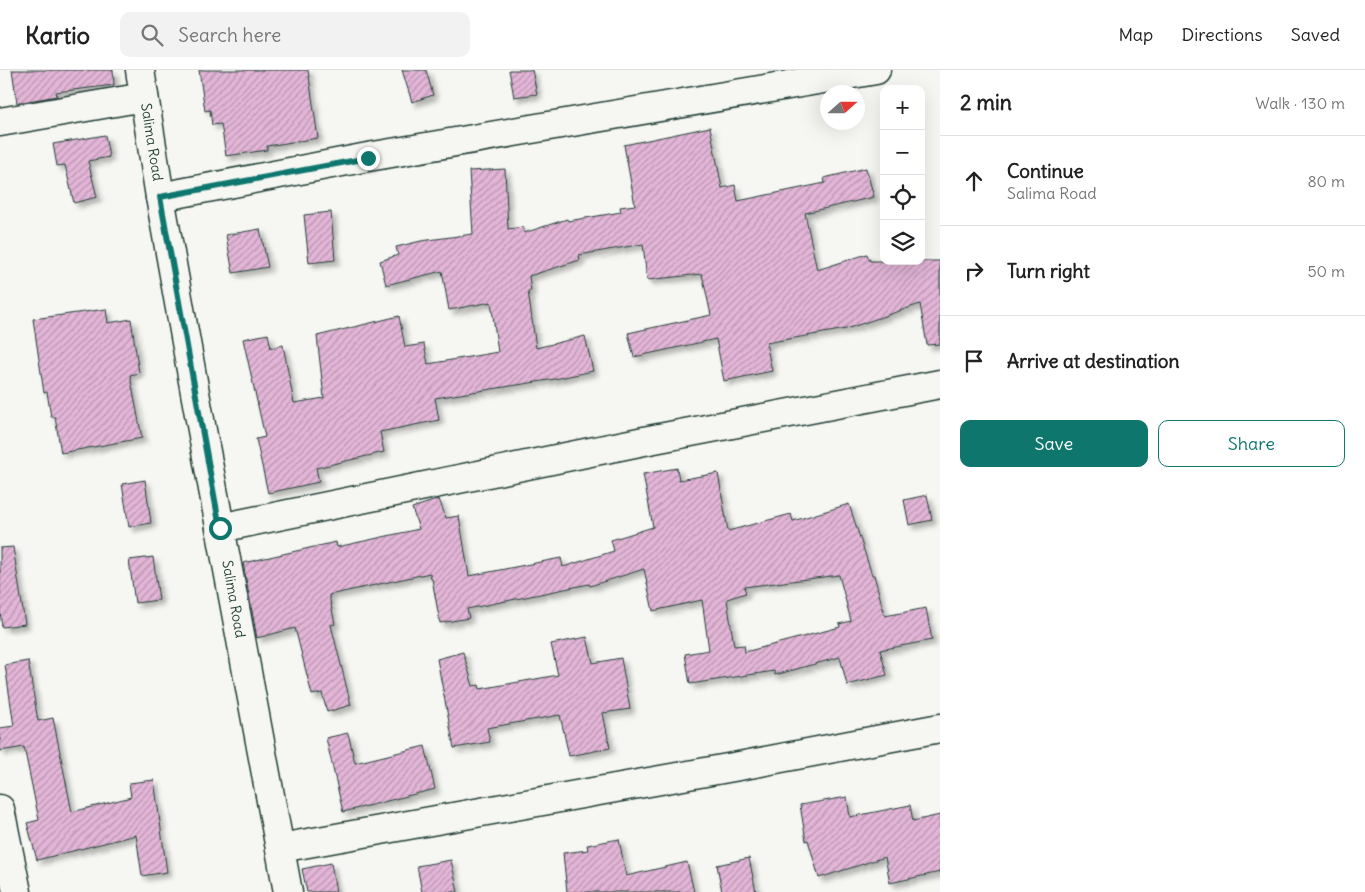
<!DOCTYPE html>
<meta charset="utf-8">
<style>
body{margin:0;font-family:Delius,sans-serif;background:#f2f2f2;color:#222}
.controls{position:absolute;right:15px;top:15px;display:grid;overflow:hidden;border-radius:10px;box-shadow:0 5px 20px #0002}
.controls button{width:45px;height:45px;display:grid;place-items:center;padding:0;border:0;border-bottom:1px solid #e0e0e0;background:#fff;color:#222;font:25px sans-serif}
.compass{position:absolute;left:820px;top:15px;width:45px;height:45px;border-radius:50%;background:#fff;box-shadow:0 5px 20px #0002;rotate:69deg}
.stop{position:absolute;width:15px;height:15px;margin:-11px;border:4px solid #0f766e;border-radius:50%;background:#fff}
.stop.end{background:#0f766e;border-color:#fff;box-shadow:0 1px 5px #0008}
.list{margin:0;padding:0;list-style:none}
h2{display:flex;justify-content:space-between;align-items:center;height:65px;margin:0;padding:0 20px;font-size:21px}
h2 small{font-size:16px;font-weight:400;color:#767676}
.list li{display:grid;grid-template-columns:32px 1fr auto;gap:15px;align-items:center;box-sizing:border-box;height:90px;padding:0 20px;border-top:1px solid #e0e0e0}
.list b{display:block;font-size:19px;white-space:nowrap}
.list p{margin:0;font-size:16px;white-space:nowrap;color:#767676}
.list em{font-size:16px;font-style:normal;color:#767676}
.actions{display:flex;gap:10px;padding:15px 20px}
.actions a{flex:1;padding:11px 0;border:1px solid #0f766e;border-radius:10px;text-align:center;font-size:18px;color:#0f766e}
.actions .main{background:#0f766e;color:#fff}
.icon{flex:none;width:28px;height:28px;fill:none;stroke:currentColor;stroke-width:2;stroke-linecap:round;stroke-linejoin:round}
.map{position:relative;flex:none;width:940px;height:822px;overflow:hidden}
header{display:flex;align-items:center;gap:30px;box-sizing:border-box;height:70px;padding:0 25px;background:#fff;border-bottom:1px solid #e0e0e0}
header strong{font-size:24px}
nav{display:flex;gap:28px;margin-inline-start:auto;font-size:18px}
.search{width:350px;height:45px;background:#f2f2f2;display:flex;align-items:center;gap:12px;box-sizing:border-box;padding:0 18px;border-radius:10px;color:#767676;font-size:19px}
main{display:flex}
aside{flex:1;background:#fff}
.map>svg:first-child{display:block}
</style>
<header>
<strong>Kartio</strong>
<div class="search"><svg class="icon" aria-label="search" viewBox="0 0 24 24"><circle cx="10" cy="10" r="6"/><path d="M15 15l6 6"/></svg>Search here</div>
<nav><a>Map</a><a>Directions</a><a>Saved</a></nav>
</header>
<main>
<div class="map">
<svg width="940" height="822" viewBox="0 0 940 822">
<defs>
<pattern id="building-hatch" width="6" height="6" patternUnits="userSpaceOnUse" patternTransform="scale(1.25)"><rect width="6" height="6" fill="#e3b5d7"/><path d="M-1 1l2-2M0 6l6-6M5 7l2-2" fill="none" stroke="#b794af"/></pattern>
<filter id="shadow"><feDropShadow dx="4.5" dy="4.5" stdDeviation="2.5" flood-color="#0004"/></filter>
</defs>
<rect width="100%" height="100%" fill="#f6f6f2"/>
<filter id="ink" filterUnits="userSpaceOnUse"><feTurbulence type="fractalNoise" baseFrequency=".02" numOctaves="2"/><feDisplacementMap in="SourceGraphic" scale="10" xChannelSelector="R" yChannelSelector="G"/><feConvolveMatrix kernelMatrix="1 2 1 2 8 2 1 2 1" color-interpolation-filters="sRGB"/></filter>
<g filter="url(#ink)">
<!-- building -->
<g fill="url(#building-hatch)" stroke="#1f3d34" fill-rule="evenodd" filter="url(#shadow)">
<polygon points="12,0 113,0 114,15 56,22 57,26 17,33"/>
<polygon points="199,0 308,0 318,68 267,76 267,80 226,86 221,54 212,55 210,40 205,41"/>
<polygon points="402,0 426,0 433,25 412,32"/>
<polygon points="509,0 532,0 537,24 514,27"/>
<polygon points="710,57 722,118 735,115 738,131 825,113 824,108 866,98 874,127 805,143 817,200 867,184 870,191 940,191 940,274 927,275 920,234 846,259 766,273 772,301 724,311 716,269 634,287 628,263 711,245 702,204 647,210 643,174 579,185 580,190 529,206 531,221 528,221 536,278 585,266 593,301 555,309 435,328 439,350 380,362 384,382 316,398 319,412 268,423 256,369 265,367 243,269 268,264 271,278 283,275 294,333 324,328 317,266 399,246 405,277 424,274 428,294 498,282 491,232 449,240 442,201 386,215 380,191 398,185 396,177 421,171 473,164 469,101 505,99 508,159 523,157 524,163 567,149 568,151 621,142 620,137 635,135 624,75"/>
<polygon points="105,65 109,87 88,91 97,127 74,133 65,95 57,96 53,74"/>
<polygon points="331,142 335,190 309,193 304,145"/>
<polygon points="260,159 268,197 233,203 226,165"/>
<polygon points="106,239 108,253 131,249 139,303 130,305 142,368 61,383 55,347 51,347 47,322 44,323 33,249"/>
<path d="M677 398 679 410 718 403 728 461 791 444 793 451 849 434 872 505H874L885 546 926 538 932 570 880 580 887 605 847 615 840 587 775 605 774 601 690 614 685 584 709 580 702 530 653 541 644 499 590 516 589 514 467 539 469 548 440 553 432 509H431L430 503 329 525 335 554 331 555 351 635 327 642 322 623 312 625 295 558 257 568 243 493 336 472 337 477 419 459 412 438 439 429 446 448 459 446 469 506 561 488 563 497 614 481 611 470 653 457 643 404ZM839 505 851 551 839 554 840 557 745 582 744 575 734 576 727 529 746 523 744 517Z"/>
<polygon points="145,410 151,453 129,457 122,414"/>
<polygon points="927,425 932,450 909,455 904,430"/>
<polygon points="13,477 25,554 2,557 0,542 0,478"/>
<polygon points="153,487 159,530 135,533 129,490"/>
<polygon points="587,567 593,593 621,588 630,639 603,643 610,678 569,686 560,645 487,658 490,672 454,678 437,589 463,582 473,616 479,615 480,619 558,605 551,574"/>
<polygon points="28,591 38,651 53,648 72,742 131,727 129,713 154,710 167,802 142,806 136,765 37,790 27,753 39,750 24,677 0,681 0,658 14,656 5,595"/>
<polygon points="348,663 355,693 425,676 435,719 343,742 326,668"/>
<polygon points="847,727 850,747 910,735 913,751 940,745 940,802 890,813 885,787 819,808 808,770 806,771 800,735"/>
<polygon points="619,769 626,806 687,792 694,822 567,822 563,783 588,780 587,775"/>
<polygon points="749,788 756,822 722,822 717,795"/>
<polygon points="451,790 458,822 422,822 417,796"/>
<polygon points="331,793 336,822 307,822 302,799"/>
</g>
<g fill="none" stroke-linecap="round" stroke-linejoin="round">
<!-- street casing -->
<g stroke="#1f3d34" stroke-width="31">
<g id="street">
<polyline points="140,0 160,127 196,328 288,822"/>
<polyline points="0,52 144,27"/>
<polyline points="160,127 368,87 876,0"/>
<polyline points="220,458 649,370 940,314"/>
<polyline points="0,739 17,822"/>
<polyline points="280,778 739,696 940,658"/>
</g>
</g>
<!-- street -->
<use href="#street" stroke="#f6f6f2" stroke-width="28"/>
</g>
</g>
<g fill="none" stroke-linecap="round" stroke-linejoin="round" filter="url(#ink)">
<!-- route -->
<polyline stroke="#0f766e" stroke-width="6" points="220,458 160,127 368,88"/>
</g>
<g text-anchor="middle" stroke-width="4" stroke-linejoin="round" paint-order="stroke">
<!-- street labels -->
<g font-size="14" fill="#1f3d34" stroke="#f6f6f2">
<text transform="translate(152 72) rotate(81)" y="5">Salima Road</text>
<text transform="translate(234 529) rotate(80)" y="5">Salima Road</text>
</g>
</g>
</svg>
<div class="controls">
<button>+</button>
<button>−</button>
<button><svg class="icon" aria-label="locate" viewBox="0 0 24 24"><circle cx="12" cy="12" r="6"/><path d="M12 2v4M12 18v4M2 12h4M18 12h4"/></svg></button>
<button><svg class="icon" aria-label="layers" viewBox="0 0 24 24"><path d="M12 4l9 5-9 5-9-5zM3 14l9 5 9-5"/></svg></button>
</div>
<svg class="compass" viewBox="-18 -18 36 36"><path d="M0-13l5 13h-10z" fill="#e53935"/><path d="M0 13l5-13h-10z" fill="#767676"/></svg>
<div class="stop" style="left:220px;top:458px"></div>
<div class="stop end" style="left:368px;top:88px"></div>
</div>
<aside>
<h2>2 min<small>Walk · 130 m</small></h2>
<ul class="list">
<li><svg class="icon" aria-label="ahead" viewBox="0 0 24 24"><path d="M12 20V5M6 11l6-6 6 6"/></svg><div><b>Continue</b><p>Salima Road</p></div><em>80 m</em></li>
<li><svg class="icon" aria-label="right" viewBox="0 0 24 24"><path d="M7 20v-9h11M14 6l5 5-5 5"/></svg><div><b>Turn right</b></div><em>50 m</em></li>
<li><svg class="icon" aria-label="arrive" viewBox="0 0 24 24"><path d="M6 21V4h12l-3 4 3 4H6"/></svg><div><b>Arrive at destination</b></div></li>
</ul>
<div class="actions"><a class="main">Save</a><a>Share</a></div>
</aside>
</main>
